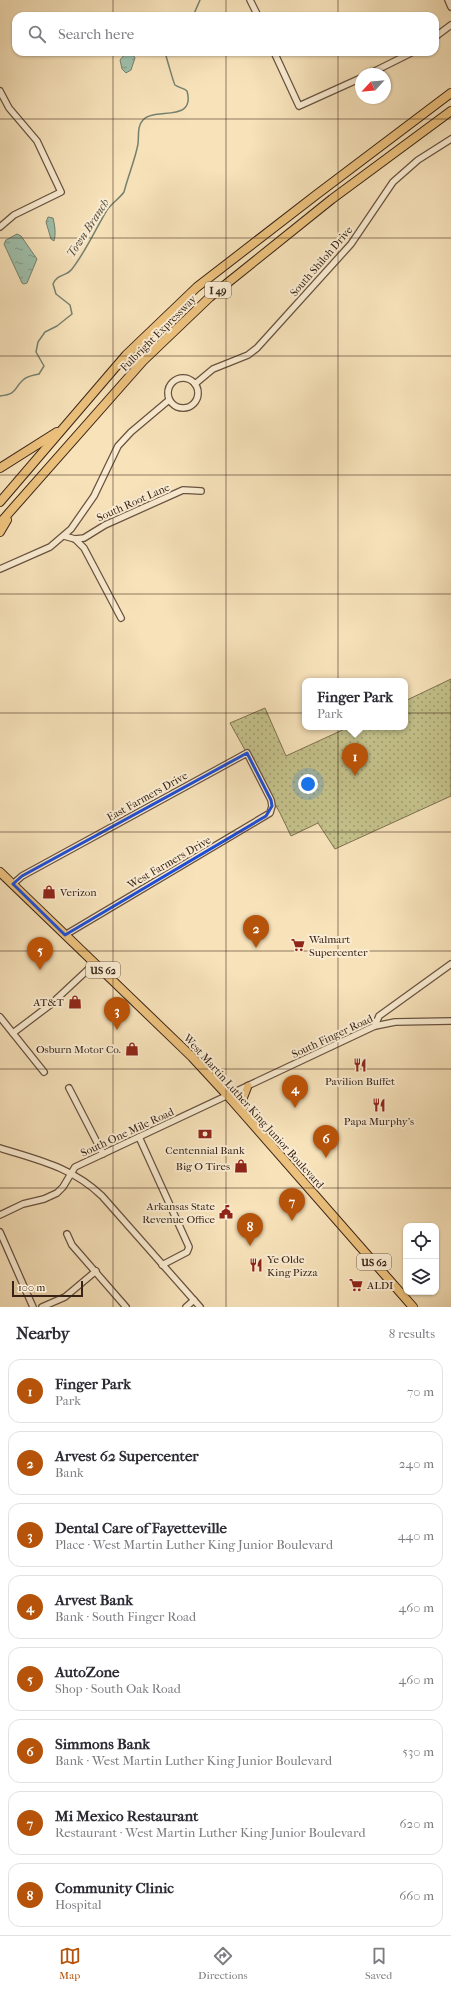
<!DOCTYPE html>
<meta charset="utf-8">
<style>
body{margin:0;font-family:"IM FELL French Canon",serif;background:#f7f7f7;color:#2b2b33}
.controls{position:absolute;right:12px;bottom:12px;display:grid;overflow:hidden;border-radius:8px;box-shadow:0 1px 3px #0004}
.controls button{width:36px;height:36px;display:grid;place-items:center;padding:0;border:0;border-bottom:1px solid #e1e1e2;background:#fff;color:#2b2b33;font:20px sans-serif}
.compass{position:absolute;left:355px;top:68px;width:36px;height:36px;border-radius:50%;background:#fff;box-shadow:0 1px 3px #0004;rotate:244deg}
.scale{position:absolute;left:12px;bottom:10px;width:71px;box-sizing:border-box;padding-left:4px;border:2px solid #382317;border-top:0;font-size:11px;line-height:14px;white-space:nowrap;color:#382317;-webkit-text-stroke:3px #faecd2;paint-order:stroke}
.you{position:absolute;left:308px;top:784px;width:14px;height:14px;margin:-10px;border:3px solid #fff;border-radius:50%;background:#1a73e8;box-shadow:0 0 0 6px #1a73e833}
.badge{display:grid;place-items:center;width:26px;height:26px;border-radius:50%;background:#b45309;color:#fff;font-size:13px;font-weight:700}
.pin{position:absolute;translate:-50% -33px;filter:drop-shadow(0 1px 2px #0008)}
.pin::after{content:'';position:absolute;top:21px;width:14px;height:12px;background:inherit;clip-path:polygon(0 0,100% 0,50% 100%)}
.popup{position:absolute;left:302px;top:678px;width:106px;height:52px;box-sizing:border-box;display:grid;place-content:center;border-radius:8px;background:#fff;filter:drop-shadow(0 1px 3px #0005);font-size:13px;white-space:nowrap;color:#7c7c81}
.popup b{font-size:15px;color:#2b2b33}
.popup::after{content:'';position:absolute;left:50%;top:100%;margin-left:-8px;border:8px solid transparent;border-top-color:#fff}
.list{margin:0;padding:0;list-style:none}
h2{display:flex;justify-content:space-between;align-items:center;height:52px;margin:0;padding:0 16px;font-size:17px}
h2 small{font-size:13px;font-weight:400;color:#7c7c81}
.list li{display:grid;grid-template-columns:26px 1fr auto;gap:12px;align-items:center;box-sizing:border-box;height:64px;margin:0 8px 8px;padding:0 8px;border:1px solid #e1e1e2;border-radius:12px}
.list b{display:block;font-size:15px;white-space:nowrap}
.list p{margin:0;font-size:13px;white-space:nowrap;color:#7c7c81}
.list em{font-size:13px;font-style:normal;color:#7c7c81}
.icon{flex:none;width:22px;height:22px;fill:none;stroke:currentColor;stroke-width:2;stroke-linecap:round;stroke-linejoin:round}
.map{position:relative;flex:none;width:451px;height:1307px;overflow:hidden}
.search{position:absolute;background:#fff;box-shadow:0 1px 3px #0004;left:12px;right:12px;top:12px;height:44px;display:flex;align-items:center;gap:10px;box-sizing:border-box;padding:0 14px;border-radius:12px;color:#7c7c81;font-size:15px}
.sheet{height:628px;background:#fff}
nav{display:flex;justify-content:space-around;align-items:center;box-sizing:border-box;height:56px;border-top:1px solid #e1e1e2;background:#fff;font-size:11px;color:#7c7c81}
nav a{display:grid;justify-items:center;gap:2px}
nav .on{color:#b45309}
.map>svg:first-child{display:block}
</style>
<div class="map">
<svg width="451" height="1307" viewBox="0 0 451 1307">
<defs>
<pattern id="grass-dots" width="8" height="8" patternUnits="userSpaceOnUse"><rect width="8" height="8" fill="#c4c18b"/><path d="M2 2h.1M6 6h.1" fill="none" stroke="#a09c71" stroke-width="1.8" stroke-linecap="round"/></pattern>
<pattern id="water-ripples" width="26" height="14" patternUnits="userSpaceOnUse"><rect width="26" height="14" fill="#9ebfaa"/><path d="M2 4q2-2 4 0t4 0M15 11q2-2 4 0t4 0" fill="none" stroke="#829b89"/></pattern>
</defs>
<rect width="100%" height="100%" fill="#f7e2ba"/>
<filter id="stains"><feTurbulence type="fractalNoise" baseFrequency=".005" numOctaves="4"/><feColorMatrix values="0 0 0 0 .2 0 0 0 0 .09 0 0 0 0 .02 0 0 0 .5 -.17"/></filter>
<radialGradient id="worn" r=".72"><stop offset=".6" stop-color="#630" stop-opacity="0"/><stop offset="1" stop-color="#630" stop-opacity=".3"/></radialGradient>
<!-- grass -->
<polygon fill="url(#grass-dots)" stroke="#7e7251" points="451,679 451,796 335,849 318,823 291,836 280,813 230,723 265,708 286,756 349,727 405,727 405,701"/>
<!-- water -->
<g fill="url(#water-ripples)" stroke="#75816f">
<polygon points="132,53 135,58 131,70 126,73 122,69 120,60 125,54"/>
<path d="M48 217 53 218C55 226 56 234 54 241L51 239 46 222Z"/>
<polygon points="17,234 21,236 37,259 27,283 24,284 22,283 4,244 6,240"/>
</g>
<g fill="none" stroke-linecap="round" stroke-linejoin="round">
<!-- stream -->
<g stroke="#75816f" stroke-width="1.5">
<polyline points="193,16 200,0"/>
<path d="M0 396C18 394 13 389 23 380 27 376 35 375 39 374L44 366 36 352 38 342 45 332 57 326 72 314 70 305 56 294 53 284C58 273 66 277 72 269 86 251 95 230 107 210 112 203 119 199 124 192 128 176 135 160 138 144 139 136 137 126 143 120 154 107 196 123 187 91 184 88 179 88 175 85 174 84 166 56 165 52"/>
</g>
<!-- minor casing -->
<g stroke="#685340" stroke-width="8">
<g id="minor">
<polyline points="250,0 258,16"/>
<polyline points="448,0 451,7"/>
<polyline points="435,37 451,25"/>
<polyline points="274,52 299,106 361,78"/>
<polyline points="369,74 413,52"/>
<polyline points="0,91 9,108 37,141 61,192 14,215 0,227"/>
<circle cx="183" cy="393" r="15"/>
<polyline points="195,384 213,369 248,355 257,348 351,244 393,182 418,160 451,139"/>
<polyline points="64,536 75,539 84,548 121,618"/>
<polyline points="75,539 84,538 105,525 183,490 201,491"/>
<polyline points="0,569 50,547 71,529 94,496 118,446 131,432 169,400"/>
<polyline points="13,884 22,876 247,753 271,800 272,806 270,813 65,935"/>
<polyline points="0,1017 44,1072"/>
<polyline points="375,1026 379,1016 451,964"/>
<polyline points="13,1033 50,1005 95,963"/>
<polyline points="69,1088 103,1154"/>
<polyline points="139,1137 189,1247 187,1252 162,1265"/>
<path d="M0 1148C38 1160 72 1167 102 1196L200 1307"/>
<polyline points="0,1215 23,1204 44,1199 57,1193 63,1187 75,1167 375,1026 395,1022 451,1021"/>
<polyline points="0,1232 33,1307"/>
<polyline points="67,1234 72,1245 126,1307"/>
<polyline points="42,1307 65,1297 96,1271"/>
<polyline points="186,1307 194,1300"/>
</g>
</g>
<!-- major casing -->
<g stroke="#382317" stroke-width="9">
<polyline id="major" points="243,1112 243,1099 248,1086"/>
</g>
<!-- highway casing -->
<g stroke="#382317" stroke-width="10">
<g id="highway">
<polyline points="0,468 57,432"/>
<polyline points="0,502 126,355 197,287 316,195 451,93"/>
<polyline points="0,523 143,361 210,297 332,199 451,111"/>
<polyline points="0,532 7,520"/>
<polyline points="0,872 192,1057 228,1096 413,1307"/>
</g>
</g>
<!-- minor -->
<use href="#minor" stroke="#faecd2" stroke-width="5.5"/>
<!-- major -->
<use href="#major" stroke="#ecc17d" stroke-width="7"/>
<!-- highway -->
<use href="#highway" stroke="#ecc17d" stroke-width="8"/>
</g>
<!-- marked area -->
<path fill="none" stroke="#1d4ed8" stroke-width="3" stroke-linejoin="round" d="M247 753 271 800 272 806 266 816 65 935 13 884 22 876Z"/>
<!-- grid -->
<path fill="none" stroke="#382317" stroke-width="1" stroke-opacity="0.55" d="M113 0V16M226 0V16M338 0V16M113 52V1307M226 52V1307M338 52V1307M0 119H451M0 238H451M0 356H451M0 475H451M0 594H451M0 713H451M0 832H451M0 951H451M0 1069H451M0 1188H451"/>
<!-- icons -->
<defs>
<g id="shop-bare" transform="scale(1.08)"><path d="M-5-2.5h2.3a2.7 3.5 0 0 1 5.4 0H5L5.5 6h-11ZM-1.5-2.5h3a1.5 2.3 0 0 0-3 0Z" fill="#8f2418" stroke="#faecd2" stroke-width="2.5" paint-order="stroke"/></g>
<g id="supermarket-bare" transform="scale(1.08)"><path d="M-6-5.5h2.5l.6 2H6L4.5 2H-2.5L-4.4-4H-6ZM-1.5 3.2a1.3 1.3 0 1 0 .1 0ZM3 3.2a1.3 1.3 0 1 0 .1 0Z" fill="#8f2418" stroke="#faecd2" stroke-width="2.5" paint-order="stroke"/></g>
<g id="restaurant-bare" transform="scale(1.08)"><path d="M-5-6h1v4h1v-4h1v4h1v-4h1v5L-1.5 .5V6h-2V.5L-5-1ZM5-6V6H3V1.5H1.5Q1.5-4 5-6Z" fill="#8f2418" stroke="#faecd2" stroke-width="2.5" paint-order="stroke"/></g>
<g id="bank-bare" transform="scale(1.08)"><path d="M-6-4H6V4H-6ZM0-2.3a2.3 2.3 0 1 0 0 4.6a2.3 2.3 0 1 0 0-4.6Z" fill="#8f2418" stroke="#faecd2" stroke-width="2.5" paint-order="stroke"/></g>
<g id="civic-bare" transform="scale(1.08)"><path d="M-.6-6.5H3V-4.5H.6V-3L4-1V1h2V6H-6V1h2V-1L-.6-3ZM-1.2 2.5V6h2.4V2.5Z" fill="#8f2418" stroke="#faecd2" stroke-width="2.5" paint-order="stroke"/></g>
</defs>
<g fill-rule="evenodd">
<use href="#shop-bare" x="49" y="892"/>
<use href="#supermarket-bare" x="298" y="945"/>
<use href="#shop-bare" x="75" y="1002"/>
<use href="#shop-bare" x="132" y="1049"/>
<use href="#restaurant-bare" x="360" y="1065"/>
<use href="#restaurant-bare" x="379" y="1105"/>
<use href="#bank-bare" x="205" y="1134"/>
<use href="#shop-bare" x="241" y="1166"/>
<use href="#civic-bare" x="226" y="1212"/>
<use href="#restaurant-bare" x="256" y="1265"/>
<use href="#supermarket-bare" x="356" y="1285"/>
</g>
<g text-anchor="middle" stroke-width="4" stroke-linejoin="round" paint-order="stroke">
<!-- shield labels -->
<g fill="#faecd2" stroke="#725f4f" stroke-width="1">
<rect x="205" y="282" width="26" height="16" rx="3"/>
<rect x="86" y="962" width="34" height="16" rx="3"/>
<rect x="357" y="1254" width="34" height="16" rx="3"/>
</g>
<g font-size="10" font-weight="bold" fill="#382317">
<text x="218" y="294">I 49</text>
<text x="103" y="974">US 62</text>
<text x="374" y="1266">US 62</text>
</g>
<!-- street labels -->
<g font-size="11" fill="#382317" stroke="#faecd2">
<text transform="translate(321 261) rotate(-49)" y="4">South Shiloh Drive</text>
<text transform="translate(158 333) rotate(-45)" y="4">Fulbright Expressway</text>
<text transform="translate(133 502) rotate(-24)" y="4">South Root Lane</text>
<text transform="translate(147 796) rotate(-29)" y="4">East Farmers Drive</text>
<text transform="translate(169 862) rotate(-30)" y="4">West Farmers Drive</text>
<text transform="translate(332 1036) rotate(-25)" y="4">South Finger Road</text>
<text transform="translate(254 1111) rotate(48)" y="4">West Martin Luther King Junior Boulevard</text>
<text transform="translate(127 1132) rotate(-25)" y="4">South One Mile Road</text>
</g>
<!-- poi labels -->
<g font-size="11" fill="#382317" stroke="#faecd2" text-anchor="start">
<text x="60" y="896">Verizon</text>
<text x="309" y="943">Walmart<tspan x="309" dy="13">Supercenter</tspan></text>
<text x="64" y="1006" text-anchor="end">AT&amp;T</text>
<text x="121" y="1053" text-anchor="end">Osburn Motor Co.</text>
<text x="360" y="1085" text-anchor="middle">Pavilion Buffet</text>
<text x="379" y="1125" text-anchor="middle">Papa Murphy's</text>
<text x="205" y="1154" text-anchor="middle">Centennial Bank</text>
<text x="230" y="1170" text-anchor="end">Big O Tires</text>
<text x="215" y="1210" text-anchor="end">Arkansas State<tspan x="215" dy="13">Revenue Office</tspan></text>
<text x="267" y="1263">Ye Olde<tspan x="267" dy="13">King Pizza</tspan></text>
<text x="367" y="1289">ALDI</text>
</g>
<!-- water labels -->
<g font-size="12" font-style="italic" fill="#575243" stroke="#faecd2">
<text transform="translate(88 228) rotate(-57)" y="4">Town Branch</text>
</g>
</g>
<rect width="100%" height="100%" filter="url(#stains)"/>
<rect width="100%" height="100%" fill="url(#worn)"/>
</svg>
<div class="controls">
<button><svg class="icon" aria-label="locate" viewBox="0 0 24 24"><circle cx="12" cy="12" r="6"/><path d="M12 2v4M12 18v4M2 12h4M18 12h4"/></svg></button>
<button><svg class="icon" aria-label="layers" viewBox="0 0 24 24"><path d="M12 4l9 5-9 5-9-5zM3 14l9 5 9-5"/></svg></button>
</div>
<svg class="compass" viewBox="-18 -18 36 36"><path d="M0-13l5 13h-10z" fill="#e53935"/><path d="M0 13l5-13h-10z" fill="#7c7c81"/></svg>
<div class="scale">100 m</div>
<div class="you"></div>
<div class="pin badge" style="left:355px;top:776px">1</div>
<div class="popup"><b>Finger Park</b>Park</div>
<div class="pin badge" style="left:256px;top:948px">2</div>
<div class="pin badge" style="left:117px;top:1030px">3</div>
<div class="pin badge" style="left:295px;top:1108px">4</div>
<div class="pin badge" style="left:40px;top:970px">5</div>
<div class="pin badge" style="left:326px;top:1158px">6</div>
<div class="pin badge" style="left:292px;top:1221px">7</div>
<div class="pin badge" style="left:250px;top:1246px">8</div>
<div class="search"><svg class="icon" aria-label="search" viewBox="0 0 24 24"><circle cx="10" cy="10" r="6"/><path d="M15 15l6 6"/></svg>Search here</div>
</div>
<section class="sheet">
<h2>Nearby<small>8 results</small></h2>
<ul class="list">
<li><span class="badge">1</span><div><b>Finger Park</b><p>Park</p></div><em>70 m</em></li>
<li><span class="badge">2</span><div><b>Arvest 62 Supercenter</b><p>Bank</p></div><em>240 m</em></li>
<li><span class="badge">3</span><div><b>Dental Care of Fayetteville</b><p>Place · West Martin Luther King Junior Boulevard</p></div><em>440 m</em></li>
<li><span class="badge">4</span><div><b>Arvest Bank</b><p>Bank · South Finger Road</p></div><em>460 m</em></li>
<li><span class="badge">5</span><div><b>AutoZone</b><p>Shop · South Oak Road</p></div><em>460 m</em></li>
<li><span class="badge">6</span><div><b>Simmons Bank</b><p>Bank · West Martin Luther King Junior Boulevard</p></div><em>530 m</em></li>
<li><span class="badge">7</span><div><b>Mi Mexico Restaurant</b><p>Restaurant · West Martin Luther King Junior Boulevard</p></div><em>620 m</em></li>
<li><span class="badge">8</span><div><b>Community Clinic</b><p>Hospital</p></div><em>660 m</em></li>
</ul>
</section>
<nav>
<a class="on"><svg class="icon" aria-label="map" viewBox="0 0 24 24"><path d="M3 6l6-2 6 2 6-2v14l-6 2-6-2-6 2zM9 4v14M15 6v14"/></svg>Map</a>
<a><svg class="icon" aria-label="directions" viewBox="0 0 24 24"><path d="M12 3l9 9-9 9-9-9zM9 14v-3h6M13 9l2 2-2 2"/></svg>Directions</a>
<a><svg class="icon" aria-label="saved" viewBox="0 0 24 24"><path d="M7 4h10v16l-5-4-5 4z"/></svg>Saved</a>
</nav>
